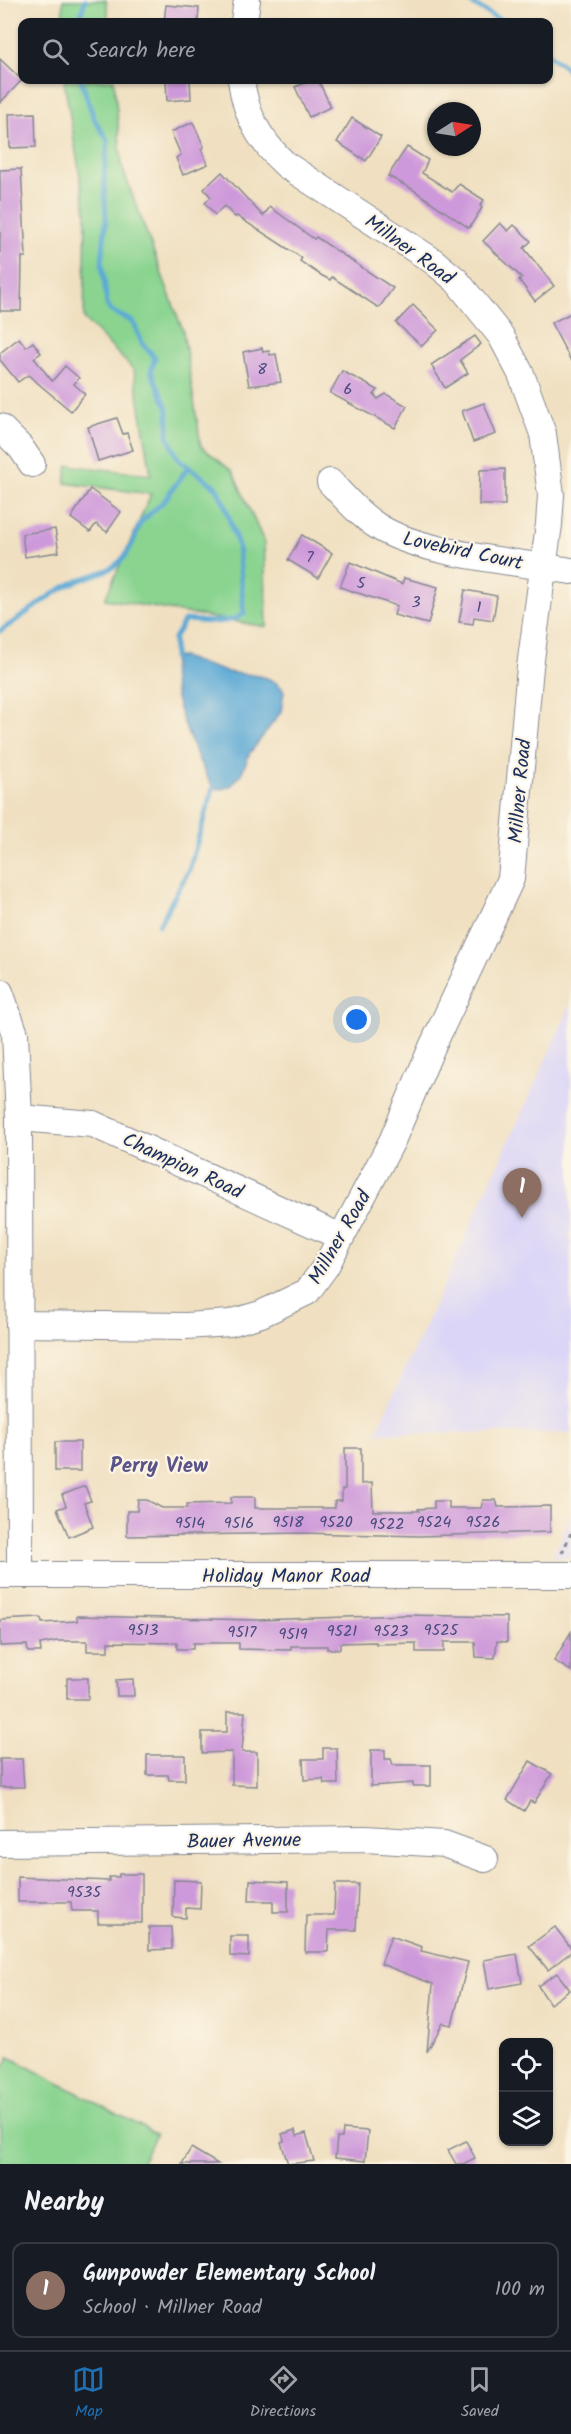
<!DOCTYPE html>
<meta charset="utf-8">
<style>
body{margin:0;font-family:Kalam,sans-serif;background:#242831;color:#f1f3f6}
.controls{position:absolute;right:18px;bottom:18px;display:grid;overflow:hidden;border-radius:12px;box-shadow:0 2px 4px #0004}
.controls button{width:54px;height:54px;display:grid;place-items:center;padding:0;border:0;border-bottom:2px solid #363941;background:#171b24;color:#f1f3f6;font:30px sans-serif}
.compass{position:absolute;left:427px;top:102px;width:54px;height:54px;border-radius:50%;background:#171b24;box-shadow:0 2px 4px #0004;rotate:78deg}
.you{position:absolute;left:357px;top:1020px;width:21px;height:21px;margin:-15px;border:4px solid #fff;border-radius:50%;background:#1a73e8;box-shadow:0 0 0 9px #1a73e833}
.badge{display:grid;place-items:center;width:39px;height:39px;border-radius:50%;background:#1f6fb2;color:#fff;font-size:20px;font-weight:700}
.pin{position:absolute;translate:-50% -50px;filter:drop-shadow(0 2px 3px #0008)}
.pin::after{content:'';position:absolute;top:32px;width:21px;height:18px;background:inherit;clip-path:polygon(0 0,100% 0,50% 100%)}
.list{margin:0;padding:0;list-style:none}
h2{display:flex;justify-content:space-between;align-items:center;height:78px;margin:0;padding:0 24px;font-size:26px}
h2 small{font-size:20px;font-weight:400;color:#9ea1a6}
.list li{display:grid;grid-template-columns:39px 1fr auto;gap:18px;align-items:center;box-sizing:border-box;height:96px;margin:0 12px 12px;padding:0 12px;border:2px solid #363941;border-radius:12px}
.list b{display:block;font-size:22px;white-space:nowrap}
.list p{margin:0;font-size:20px;white-space:nowrap;color:#9ea1a6}
.list em{font-size:20px;font-style:normal;color:#9ea1a6}
.icon{flex:none;width:33px;height:33px;fill:none;stroke:currentColor;stroke-width:2;stroke-linecap:round;stroke-linejoin:round}
.map{position:relative;flex:none;width:571px;height:2164px;overflow:hidden}
.search{position:absolute;background:#171b24;box-shadow:0 2px 4px #0004;left:18px;right:18px;top:18px;height:66px;display:flex;align-items:center;gap:15px;box-sizing:border-box;padding:0 21px;border-radius:12px;color:#9ea1a6;font-size:22px}
.sheet{height:186px;background:#171b24}
nav{display:flex;justify-content:space-around;align-items:center;box-sizing:border-box;height:84px;border-top:2px solid #363941;background:#171b24;font-size:16px;color:#9ea1a6}
nav a{display:grid;justify-items:center;gap:3px}
nav .on{color:#1f6fb2}
.map>svg:first-child{display:block}
</style>
<div class="map">
<svg width="571" height="2164" viewBox="0 0 571 2164">
<rect width="100%" height="100%" fill="#fcf5e5"/>
<filter id="ink" filterUnits="userSpaceOnUse"><feTurbulence type="fractalNoise" baseFrequency=".0167" numOctaves="2"/><feDisplacementMap in="SourceGraphic" scale="12" xChannelSelector="R" yChannelSelector="G"/><feConvolveMatrix kernelMatrix="1 2 1 2 8 2 1 2 1" color-interpolation-filters="sRGB"/></filter>
<filter id="wash" filterUnits="userSpaceOnUse"><feTurbulence type="fractalNoise" baseFrequency=".008" numOctaves="4" result="noise"/><feDisplacementMap in="SourceGraphic" scale="24" xChannelSelector="R" yChannelSelector="G"/><feGaussianBlur stdDeviation="1.35" result="paint"/><feColorMatrix in="noise" values="0 0 0 0 0 0 0 0 0 0 0 0 0 0 0 0 0 1.4 0 .05"/><feComposite in="paint" operator="in"/></filter>
<g filter="url(#wash)">
<rect width="100%" height="100%" fill="#f0e0c1"/>
<!-- built -->
<g fill="#dbd6f7">
<polygon points="571,1004 571,1433 376,1433"/>
<polygon points="571,1514 571,1557 553,1557"/>
</g>
<!-- green -->
<g fill="#8ad490" stroke="#528277" stroke-width="1.5">
<polygon points="63,0 106,0 109,22 63,22"/>
<polygon points="64,80 114,80 122,167 183,331 201,446 233,472 264,542 267,627 105,599 151,494 65,483 68,465 151,475 134,370 84,319 86,212"/>
<polygon points="9,2057 156,2134 141,2164 0,2164 0,2074"/>
</g>
<!-- water -->
<path fill="#5ca9d5" stroke="#3c6c9a" stroke-width="1.5" d="M182 657C197 662 212 668 228 672 247 676 271 672 284 691L281 712 250 753 241 774 231 786 221 789 213 788C197 758 165 691 174 658Z"/>
<g fill="none" stroke-linecap="round" stroke-linejoin="round">
<!-- stream -->
<g stroke="#5ca9d5" stroke-width="5">
<polyline points="466,0 503,22"/>
<polyline points="79,22 85,0"/>
<polyline points="548,54 565,67 571,75"/>
<path d="M81 80 94 119 108 141 104 177 106 219 102 262 107 305 111 311 133 322 142 343 155 358 151 371 168 410V436L178 459 216 487 224 502 238 546 244 614C225 626 207 621 185 620L174 638V658"/>
<polyline points="140,523 164,501 188,467"/>
<path d="M0 631C21 618 40 602 61 589 102 566 122 580 139 526"/>
<polyline points="159,925 189,870 213,788"/>
</g>
</g>
<g id="blocks">
<!-- building -->
<g fill="#ce99da">
<polygon points="166,5 199,8 198,22 164,22"/>
<polygon points="0,59 22,80 0,103"/>
<polygon points="166,80 190,80 191,99 167,101"/>
<polygon points="312,80 318,80 331,107 309,117 295,87"/>
<polygon points="35,113 36,147 10,148 9,114"/>
<polygon points="352,118 381,137 366,161 337,142"/>
<polygon points="193,122 204,147 201,149 208,164 183,175 176,158 181,155 171,132"/>
<polygon points="407,147 428,160 422,173 452,192 459,184 484,200 480,206 482,208 469,228 412,189 388,176"/>
<polygon points="21,169 26,257 22,257 21,311 0,311 0,170"/>
<polygon points="222,172 263,216 270,207 314,239 316,237 393,288 379,308 332,277 330,280 319,274 300,261 302,258 237,216 235,217 224,206 215,215 205,203 211,197 204,189"/>
<polygon points="500,223 508,231 514,225 531,241 524,248 554,286 535,301 519,280 522,278 483,241"/>
<polygon points="413,305 438,330 422,346 396,323"/>
<polygon points="571,313 571,361 551,323"/>
<polygon points="475,336 481,344 460,360 468,373 445,388 431,365"/>
<polygon points="19,338 26,347 33,342 41,353 34,358 52,381 65,366 79,378 74,384 85,394 71,411 28,375 18,382 0,360 0,353"/>
<polygon points="262,348 263,352 269,351 270,355 276,354 281,382 249,386 243,352"/>
<polygon points="342,371 378,390 374,395 378,399 386,394 407,406 395,428 330,393"/>
<polygon points="484,403 496,434 473,442 462,411"/>
<polygon points="117,418 123,434 127,433 133,450 98,461 88,427"/>
<polygon points="505,469 505,505 479,505 480,470"/>
<polygon points="90,489 121,512 107,532 96,524 90,532 71,518"/>
<polygon points="55,529 59,552 25,557 22,534"/>
<polygon points="302,535 332,553 318,578 288,560"/>
<polygon points="350,562 402,584 404,578 438,587 428,624 394,615 397,606 340,587"/>
<polygon points="465,590 497,596 493,620 474,617 473,624 459,622"/>
<rect x="55" y="1442" width="25" height="29"/>
<polygon points="345,1448 361,1448 361,1484 372,1483 373,1511 419,1511 418,1509 434,1508 434,1501 449,1501 449,1508 481,1508 483,1500 496,1500 498,1507 550,1506 550,1532 419,1536 302,1533 127,1536 127,1511 137,1511 138,1500 147,1500 162,1508 187,1508 187,1504 231,1503 231,1497 255,1497 255,1508 335,1508 335,1501 342,1501 342,1489 345,1489"/>
<polygon points="85,1486 91,1501 84,1503 93,1527 69,1537 57,1509 66,1506 62,1495"/>
<polygon points="406,1615 507,1617 507,1642 497,1641 495,1658 476,1657 475,1642 444,1642 444,1652 416,1652 416,1643 376,1644 376,1642 340,1643 340,1649 327,1649 327,1646 291,1646 291,1650 239,1649 239,1643 193,1643 193,1649 177,1649 177,1643 108,1642 108,1651 87,1651 87,1641 57,1641 40,1644 41,1652 28,1652 27,1645 0,1646 0,1620 41,1618 42,1623 77,1621 77,1616 257,1620"/>
<polygon points="571,1632 571,1671 554,1661"/>
<rect x="67" y="1678" width="21" height="21"/>
<polygon points="133,1679 134,1696 117,1696 116,1680"/>
<polygon points="227,1712 245,1712 242,1752 257,1752 257,1786 232,1785 232,1752 202,1753 202,1732 227,1732"/>
<polygon points="323,1748 337,1748 338,1784 324,1784 323,1779 304,1780 303,1759 323,1759"/>
<polygon points="371,1750 385,1750 385,1759 391,1759 393,1765 431,1765 431,1786 413,1786 413,1783 371,1786"/>
<polygon points="147,1755 185,1755 185,1780 169,1780 168,1775 147,1775"/>
<polygon points="0,1759 22,1759 24,1787 0,1787"/>
<polygon points="530,1761 552,1774 534,1803 530,1801 524,1811 507,1800"/>
<polygon points="119,1874 142,1874 142,1923 98,1923 98,1911 72,1911 71,1902 18,1902 18,1877 109,1881 109,1877 119,1877"/>
<polygon points="174,1880 201,1881 200,1909 186,1908 186,1918 173,1917"/>
<polygon points="250,1880 288,1882 288,1912 273,1912 273,1901 249,1901"/>
<polygon points="335,1884 358,1884 356,1930 329,1930 328,1952 305,1952 306,1915 334,1915"/>
<polygon points="149,1927 171,1927 172,1949 149,1950"/>
<polygon points="555,1927 571,1948 571,1952 548,1970 529,1946"/>
<polygon points="230,1936 249,1936 249,1957 230,1956"/>
<polygon points="391,1936 422,1947 421,1951 468,1962 452,2025 443,2023 427,2052 433,1984 381,1964"/>
<polygon points="517,1954 522,1983 489,1989 484,1960"/>
<polygon points="557,1973 570,1990 550,2004 538,1986"/>
<polygon points="343,2129 368,2131 365,2161 335,2158 337,2138 342,2138"/>
<polygon points="295,2130 297,2136 306,2133 314,2161 288,2164 281,2142 284,2141 282,2134"/>
<polygon points="466,2141 475,2158 463,2164 456,2164 448,2150"/>
<polygon points="191,2148 218,2164 182,2164"/>
</g>
</g>
</g>
<g filter="url(#ink)">
<use href="#blocks" fill-opacity="0" stroke="#868890" stroke-width="1.5"/>
<g fill="none" stroke-linecap="round" stroke-linejoin="round">
<!-- minor casing -->
<g stroke="#868890" stroke-width="28">
<g id="minor">
<polyline points="244,22 247,0"/>
<polyline points="0,427 21,448 32,464"/>
<path d="M330 482C345 498 359 514 377 526 419 554 519 562 571 571"/>
<polyline points="0,992 15,1034 19,1118 20,1575"/>
<polyline points="19,1118 93,1124 341,1237"/>
<path d="M19 1324 186 1326 230 1323 261 1314 307 1292 326 1266 392 1141 432 1047 511 879 530 667 549 524 551 495 543 434 521 374 501 336 456 280 433 261 286 165C259 140 246 116 241 80"/>
<polyline points="0,1575 571,1575"/>
<polyline points="0,1843 366,1839 444,1844 485,1859"/>
</g>
</g>
<!-- path -->
<polyline stroke="#868890" stroke-width="3" stroke-dasharray="4.5 4.5" stroke-linecap="butt" points="562,1553 571,1533"/>
<!-- minor -->
<use href="#minor" stroke="#fff" stroke-width="26"/>
</g>
</g>
<g text-anchor="middle" stroke-width="4.5" stroke-linejoin="round" paint-order="stroke">
<!-- number labels -->
<g font-size="16" fill="#484a7d">
<text x="262" y="374">8</text>
<text x="348" y="394">6</text>
<text x="310" y="562">7</text>
<text x="361" y="588">5</text>
<text x="416" y="607">3</text>
<text x="479" y="612">1</text>
<text x="288" y="1527">9518</text>
<text x="336" y="1527">9520</text>
<text x="434" y="1527">9524</text>
<text x="483" y="1527">9526</text>
<text x="190" y="1528">9514</text>
<text x="239" y="1528">9516</text>
<text x="387" y="1529">9522</text>
<text x="143" y="1635">9513</text>
<text x="441" y="1635">9525</text>
<text x="342" y="1636">9521</text>
<text x="391" y="1636">9523</text>
<text x="242" y="1637">9517</text>
<text x="293" y="1639">9519</text>
<text x="84" y="1897">9535</text>
</g>
<!-- street labels -->
<g font-size="20" fill="#1b2f5e" stroke="#fcf5e5">
<text transform="translate(410 249) rotate(36)" y="7">Millner Road</text>
<text transform="translate(463 550) rotate(12)" y="7">Lovebird Court</text>
<text transform="translate(519 791) rotate(-85)" y="7">Millner Road</text>
<text transform="translate(183 1165) rotate(25)" y="7">Champion Road</text>
<text transform="translate(339 1237) rotate(-60)" y="7">Millner Road</text>
<text x="286" y="1582">Holiday Manor Road</text>
<text transform="translate(244 1840) rotate(-1)" y="7">Bauer Avenue</text>
</g>
<!-- neighbourhood labels -->
<g font-size="21" font-weight="bold" fill="#5a5489" stroke="#fcf5e5">
<text x="159" y="1472">Perry View</text>
</g>
</g>
</svg>
<div class="controls">
<button><svg class="icon" aria-label="locate" viewBox="0 0 24 24"><circle cx="12" cy="12" r="6"/><path d="M12 2v4M12 18v4M2 12h4M18 12h4"/></svg></button>
<button><svg class="icon" aria-label="layers" viewBox="0 0 24 24"><path d="M12 4l9 5-9 5-9-5zM3 14l9 5 9-5"/></svg></button>
</div>
<svg class="compass" viewBox="-18 -18 36 36"><path d="M0-13l5 13h-10z" fill="#e53935"/><path d="M0 13l5-13h-10z" fill="#9ea1a6"/></svg>
<div class="you"></div>
<div class="pin badge" style="left:522px;top:1218px;background:#8d6e63">1</div>
<div class="search"><svg class="icon" aria-label="search" viewBox="0 0 24 24"><circle cx="10" cy="10" r="6"/><path d="M15 15l6 6"/></svg>Search here</div>
</div>
<section class="sheet">
<h2>Nearby<small></small></h2>
<ul class="list">
<li><span class="badge" style="background:#8d6e63">1</span><div><b>Gunpowder Elementary School</b><p>School · Millner Road</p></div><em>100 m</em></li>
</ul>
</section>
<nav>
<a class="on"><svg class="icon" aria-label="map" viewBox="0 0 24 24"><path d="M3 6l6-2 6 2 6-2v14l-6 2-6-2-6 2zM9 4v14M15 6v14"/></svg>Map</a>
<a><svg class="icon" aria-label="directions" viewBox="0 0 24 24"><path d="M12 3l9 9-9 9-9-9zM9 14v-3h6M13 9l2 2-2 2"/></svg>Directions</a>
<a><svg class="icon" aria-label="saved" viewBox="0 0 24 24"><path d="M7 4h10v16l-5-4-5 4z"/></svg>Saved</a>
</nav>
